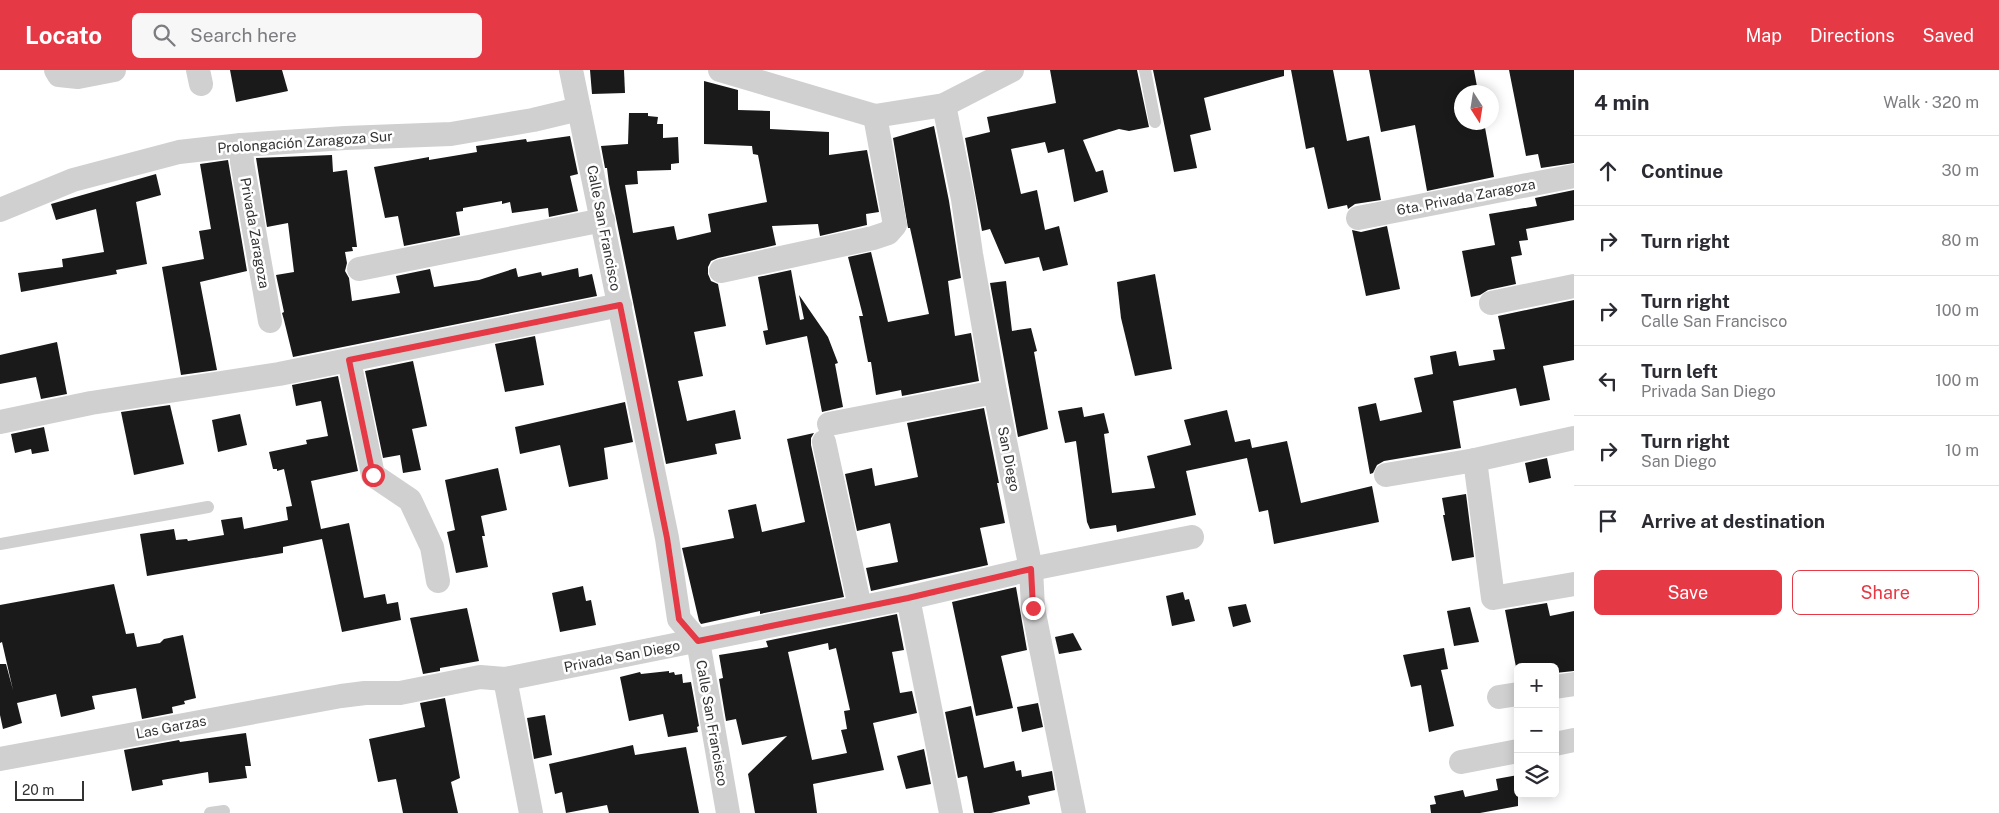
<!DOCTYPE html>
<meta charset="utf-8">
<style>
body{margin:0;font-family:"Public Sans",sans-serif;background:#f7f7f7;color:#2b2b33}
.controls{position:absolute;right:15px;bottom:15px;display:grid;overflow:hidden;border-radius:8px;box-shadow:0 2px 12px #0003}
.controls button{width:45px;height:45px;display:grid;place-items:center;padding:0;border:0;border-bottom:1px solid #e1e1e2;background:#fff;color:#2b2b33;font:25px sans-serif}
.compass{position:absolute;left:1454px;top:15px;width:45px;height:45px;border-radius:50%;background:#fff;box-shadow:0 2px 12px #0003;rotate:168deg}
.scale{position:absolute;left:15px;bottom:12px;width:69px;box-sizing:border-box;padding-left:5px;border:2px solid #333;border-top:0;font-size:14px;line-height:18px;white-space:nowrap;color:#333;-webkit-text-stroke:4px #fff;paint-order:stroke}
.stop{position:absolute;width:15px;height:15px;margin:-11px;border:4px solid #e63946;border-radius:50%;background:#fff}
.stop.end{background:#e63946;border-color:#fff;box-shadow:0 1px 5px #0008}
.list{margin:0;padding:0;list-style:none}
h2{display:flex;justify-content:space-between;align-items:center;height:65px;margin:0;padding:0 20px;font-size:21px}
h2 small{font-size:16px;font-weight:400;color:#7c7c81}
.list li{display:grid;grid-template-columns:32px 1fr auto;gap:15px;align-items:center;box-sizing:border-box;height:70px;padding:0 20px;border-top:1px solid #e1e1e2}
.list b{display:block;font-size:19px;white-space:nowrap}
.list p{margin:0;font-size:16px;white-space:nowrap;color:#7c7c81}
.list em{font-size:16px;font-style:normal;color:#7c7c81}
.actions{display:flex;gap:10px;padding:15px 20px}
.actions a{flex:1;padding:11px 0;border:1px solid #e63946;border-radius:8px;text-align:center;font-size:18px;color:#e63946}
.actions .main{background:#e63946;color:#fff}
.icon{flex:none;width:28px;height:28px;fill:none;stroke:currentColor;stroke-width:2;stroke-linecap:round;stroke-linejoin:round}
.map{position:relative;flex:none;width:1574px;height:743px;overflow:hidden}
header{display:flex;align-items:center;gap:30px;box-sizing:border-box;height:70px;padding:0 25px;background:#e63946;color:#fff}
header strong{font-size:24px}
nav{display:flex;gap:28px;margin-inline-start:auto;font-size:18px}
.search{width:350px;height:45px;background:#f7f7f7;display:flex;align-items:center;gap:12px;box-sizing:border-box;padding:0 18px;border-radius:8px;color:#7c7c81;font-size:19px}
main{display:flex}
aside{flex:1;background:#fff}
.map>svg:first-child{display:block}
</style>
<header>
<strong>Locato</strong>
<div class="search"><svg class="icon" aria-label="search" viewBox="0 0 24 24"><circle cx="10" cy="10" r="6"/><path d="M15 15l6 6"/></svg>Search here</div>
<nav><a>Map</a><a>Directions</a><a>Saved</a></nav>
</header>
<main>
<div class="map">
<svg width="1574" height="743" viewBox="0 0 1574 743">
<rect width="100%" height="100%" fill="#fff"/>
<!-- building -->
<g fill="#1a1a1a" fill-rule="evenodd">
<polygon points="230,0 282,0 288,21 236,32"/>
<polygon points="590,0 624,0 625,23 592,24"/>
<polygon points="1050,0 1137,0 1149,57 1129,61 1119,59 1083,70 1096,102 1103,100 1108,122 1074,132 1064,79 1048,83 1045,72 1011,79 1021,124 1037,120 1045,160 1059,156 1068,195 1043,201 1039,187 1005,194 990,159 982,161 965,68 990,62 987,47 1056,33"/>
<polygon points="1153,0 1284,0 1284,6 1204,28 1211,60 1190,65 1197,98 1174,102"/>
<polygon points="1291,0 1333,0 1347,71 1369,66 1381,130 1355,134 1348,139 1347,135 1328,139 1314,77 1306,79"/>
<polygon points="1369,0 1474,0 1478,22 1462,22 1462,52 1484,52 1494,107 1427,121 1415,55 1381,62"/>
<polygon points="1509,0 1574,0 1574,93 1541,98 1538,84 1526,86"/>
<polygon points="704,11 738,20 738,40 770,41 770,59 829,62 829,85 867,80 879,142 866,144 867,155 820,166 818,154 772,156 776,175 718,188 711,191 708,197 708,204 711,211 718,214 726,256 694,262 703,306 678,311 687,351 735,340 741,369 715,374 717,384 666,394 609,114 607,98 605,98 601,76 628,74 629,43 648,43 648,46 658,47 657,54 663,54 663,68 678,67 679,93 671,94 671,100 637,101 638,114 625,115 633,163 674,156 677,170 711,162 708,144 767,132 758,85 753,84 752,76 704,74"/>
<polygon points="934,56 949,131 961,208 948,211 955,266 971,263 979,311 902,326 901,320 876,325 871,292 868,292 859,246 863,246 848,187 871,182 888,252 929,244 910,158 908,158 893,68"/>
<polygon points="570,66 578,104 570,106 578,141 549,147 548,138 512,143 510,132 502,134 502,131 463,138 463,141 456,142 460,165 404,176 398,146 385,148 374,97 429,87 429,90 477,82 476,76 526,69 527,72"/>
<polygon points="332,85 333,102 347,100 357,177 352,177 353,181 345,182 347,193 345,201 349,208 352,231 400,223 396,206 430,199 434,217 479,210 516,198 518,207 541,202 542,206 578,198 579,207 592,204 597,226 293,287 284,250 282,243 284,242 276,205 294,202 288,153 267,157 256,88"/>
<polygon points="228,90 247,201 200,212 217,300 181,305 162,197 204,189 199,161 211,159 200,94"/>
<polygon points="156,104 161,125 136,132 147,194 116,200 117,204 21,222 18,203 63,197 62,189 104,182 96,139 56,150 51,134"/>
<polygon points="1574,120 1574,150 1526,159 1528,170 1519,171 1522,185 1511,187 1516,214 1488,220 1480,225 1471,227 1462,181 1495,175 1489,144 1537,136 1535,128"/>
<polygon points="1387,156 1400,219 1366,226 1352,160 1361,162"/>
<polygon points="791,200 800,250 804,249 799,225 828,267 838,293 835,294 843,337 822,342 807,266 766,275 763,261 768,260 758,207"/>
<polygon points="1155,204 1172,299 1135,306 1121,248 1117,212"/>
<polygon points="1006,211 1012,261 1031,258 1037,281 1034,282 1048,359 1018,367 990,213"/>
<polygon points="1574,230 1574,290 1543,296 1550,330 1520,336 1516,318 1453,331 1461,378 1384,391 1377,395 1373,403 1370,404 1358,337 1376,333 1380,351 1422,342 1414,308 1433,304 1430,286 1456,281 1459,296 1495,290 1493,280 1505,279 1498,246"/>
<polygon points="535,266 544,315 505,322 495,274"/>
<polygon points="57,272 67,324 41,329 36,307 0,314 0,285"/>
<polygon points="413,291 427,356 412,359 421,400 403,403 400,385 383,388 365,301"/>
<polygon points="338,306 358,401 311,411 321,459 349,453 364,528 385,524 387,534 398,532 401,550 342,562 322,469 283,477 283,483 147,506 140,464 174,459 176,470 187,469 188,471 224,465 221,450 242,447 244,459 288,450 286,437 292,436 284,399 277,401 277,399 273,399 269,382 307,374 306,370 328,366 321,331 296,336 292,315"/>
<polygon points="625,332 633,372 604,378 608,409 569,417 560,375 520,384 515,357"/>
<polygon points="170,335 184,394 134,405 121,342"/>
<polygon points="1082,337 1084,347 1104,343 1109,363 1104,364 1112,423 1155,418 1147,386 1191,375 1184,350 1227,340 1235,372 1250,369 1252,378 1287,371 1301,433 1372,416 1379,452 1274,474 1268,440 1259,442 1247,388 1186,401 1196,445 1117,462 1116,455 1090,459 1087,452 1076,371 1065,373 1058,341"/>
<polygon points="984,338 999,413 997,413 1005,453 980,458 988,495 871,521 866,498 898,492 890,453 857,461 845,404 872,398 875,416 918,407 907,353"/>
<polygon points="240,344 247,375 218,382 212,350"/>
<polygon points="44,357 49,381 32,384 31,379 15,383 11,364"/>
<polygon points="814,363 811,368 811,375 844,527 760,544 760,541 701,554 699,551 682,478 734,468 728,440 756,434 762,462 805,452 787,369"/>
<polygon points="1547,388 1551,408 1529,413 1525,393"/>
<polygon points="498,398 507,440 481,446 485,466 482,466 488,497 456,503 447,462 455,460 445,410"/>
<polygon points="1466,424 1474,487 1452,491 1443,445 1445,445 1442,428"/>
<polygon points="114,514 126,564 134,563 137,577 160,573 164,569 183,565 196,628 184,631 185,634 172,637 173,643 142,649 136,618 92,626 95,639 61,647 56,624 17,633 22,653 3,659 0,645 0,594 6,594 13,620 2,572 0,573 0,535"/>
<polygon points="583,516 586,531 591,530 596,555 560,562 552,523"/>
<polygon points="1016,517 1027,580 1001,586 1013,638 976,646 952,532"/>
<polygon points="1183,522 1185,530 1189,529 1195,551 1172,556 1166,526"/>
<polygon points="1547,533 1550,546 1574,541 1574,601 1555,603 1555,597 1516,597 1505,540"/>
<polygon points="1246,534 1251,552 1233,557 1228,537"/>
<polygon points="1470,537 1479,572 1454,576 1447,541"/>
<polygon points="467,538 479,591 440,598 440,601 423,604 410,548"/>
<path d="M897 544 904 580 892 582 900 623 912 621 917 643 873 653 884 700 813 714 817 743H755L748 704 787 666 742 675 736 649 726 651 719 609 723 608 719 585 768 577 766 571ZM828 573 829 580 836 578 850 640 844 641 847 659 841 660 847 683 812 690 788 582Z"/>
<polygon points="1073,563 1082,580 1059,584 1055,567"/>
<polygon points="1444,578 1448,599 1441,600 1454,656 1429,662 1421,615 1411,617 1403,585"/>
<polygon points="669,601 669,603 674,602 675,605 682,604 683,613 691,612 699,656 697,657 698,662 668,667 663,644 629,651 620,607 640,602 641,604"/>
<polygon points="445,628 460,708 451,712 458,743 403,743 396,709 378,712 369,669 425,657 420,633"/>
<polygon points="1038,633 1043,657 1022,662 1017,637"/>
<polygon points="971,636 984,698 1014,691 1016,701 1021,700 1022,707 1052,701 1055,720 1028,726 1030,734 991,743 974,743 967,706 958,708 945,642"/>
<polygon points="545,645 552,685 534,689 527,648"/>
<polygon points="246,663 251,696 245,696 247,708 209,713 208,702 162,710 163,715 132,721 124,680 179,670 180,672"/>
<polygon points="633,675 635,685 686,677 699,743 609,743 607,735 566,743 562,722 555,724 549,694"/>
<polygon points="924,679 931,714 906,719 897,686"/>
<polygon points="1518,705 1518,736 1480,743 1431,743 1430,735 1436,734 1434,726 1463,720 1465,727 1498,720 1496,709"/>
</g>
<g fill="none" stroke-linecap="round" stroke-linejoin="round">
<!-- service -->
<g stroke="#d0d0d0" stroke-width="12">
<polyline points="1145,0 1155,52"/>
<polyline points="0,474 208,437"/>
<polyline points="210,743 224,741"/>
</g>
<!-- minor -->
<g stroke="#d0d0d0" stroke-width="24">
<polyline points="56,0 59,5 78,7 114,0"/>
<polyline points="198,0 201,14"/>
<polyline points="571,0 667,468 679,549 698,571 728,743"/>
<polyline points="720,0 875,46 944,35 1012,0"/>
<polyline points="944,35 963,129 971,184 995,322 1031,499 1033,538 1074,743"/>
<polyline points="241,75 242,92 270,251"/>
<polyline points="0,140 73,110 179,82 241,75 345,68 451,64 533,50 579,39"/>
<polyline points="1358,148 1574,106"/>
<polyline points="359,199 603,150"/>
<polyline points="721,201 873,168 888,163 895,155 875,46"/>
<polyline points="1491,233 1574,216"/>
<polyline points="349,291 373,405 410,430 432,477 438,511"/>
<polyline points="0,352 91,333 279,304 620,235"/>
<polyline points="829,354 995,322"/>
<polyline points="824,372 860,537"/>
<polyline points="1475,390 1493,528 1574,514"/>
<polyline points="1386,405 1475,390 1574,368"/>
<polyline points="908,528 951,743"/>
<polyline points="505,609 531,743"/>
<polyline points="1555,617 1574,614"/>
<polyline points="1499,627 1518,624"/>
<polyline points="1555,674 1574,670"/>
<polyline points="0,689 341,626 365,623 400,623 480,607 505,609 908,528 1031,499 1192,467"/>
<polyline points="1461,692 1518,681"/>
</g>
</g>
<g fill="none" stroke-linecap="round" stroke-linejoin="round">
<!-- route -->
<polyline stroke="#e63946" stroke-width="6" points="373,405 349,290 620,235 667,468 679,549 698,571 908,528 1031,499 1033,538"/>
</g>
<g text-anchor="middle" stroke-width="5" stroke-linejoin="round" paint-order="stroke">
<!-- street labels -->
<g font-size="14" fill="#333" stroke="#fff">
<text transform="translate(305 72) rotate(-4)" y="5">Prolongación Zaragoza Sur</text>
<text transform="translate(1466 127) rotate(-11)" y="5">6ta. Privada Zaragoza</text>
<text transform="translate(604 158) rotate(79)" y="5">Calle San Francisco</text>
<text transform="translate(255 163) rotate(80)" y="5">Privada Zaragoza</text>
<text transform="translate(1009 389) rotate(79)" y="5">San Diego</text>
<text transform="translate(622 586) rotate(-11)" y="5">Privada San Diego</text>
<text transform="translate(712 653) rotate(80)" y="5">Calle San Francisco</text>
<text transform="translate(171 657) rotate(-11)" y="5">Las Garzas</text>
</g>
</g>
</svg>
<div class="controls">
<button>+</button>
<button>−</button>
<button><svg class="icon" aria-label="layers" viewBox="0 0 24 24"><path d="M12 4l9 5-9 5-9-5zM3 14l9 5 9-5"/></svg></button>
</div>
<svg class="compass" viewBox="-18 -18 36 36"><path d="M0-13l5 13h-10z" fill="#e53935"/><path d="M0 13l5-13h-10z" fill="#7c7c81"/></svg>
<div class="scale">20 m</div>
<div class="stop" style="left:373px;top:405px"></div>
<div class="stop end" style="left:1033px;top:538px"></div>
</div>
<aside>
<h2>4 min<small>Walk · 320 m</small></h2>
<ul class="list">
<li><svg class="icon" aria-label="ahead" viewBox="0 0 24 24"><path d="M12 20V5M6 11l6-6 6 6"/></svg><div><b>Continue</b></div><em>30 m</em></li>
<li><svg class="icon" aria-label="right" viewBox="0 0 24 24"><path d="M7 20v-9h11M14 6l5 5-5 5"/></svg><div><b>Turn right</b></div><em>80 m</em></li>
<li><svg class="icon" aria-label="right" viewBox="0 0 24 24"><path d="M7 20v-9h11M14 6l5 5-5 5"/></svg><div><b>Turn right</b><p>Calle San Francisco</p></div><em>100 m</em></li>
<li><svg class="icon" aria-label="left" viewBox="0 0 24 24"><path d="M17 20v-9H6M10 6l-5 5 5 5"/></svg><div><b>Turn left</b><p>Privada San Diego</p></div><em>100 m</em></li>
<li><svg class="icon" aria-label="right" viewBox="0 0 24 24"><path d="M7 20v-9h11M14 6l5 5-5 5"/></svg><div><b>Turn right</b><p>San Diego</p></div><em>10 m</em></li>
<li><svg class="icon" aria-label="arrive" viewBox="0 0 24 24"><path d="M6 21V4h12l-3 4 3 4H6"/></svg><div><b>Arrive at destination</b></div></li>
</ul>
<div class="actions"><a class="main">Save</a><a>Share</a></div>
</aside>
</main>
